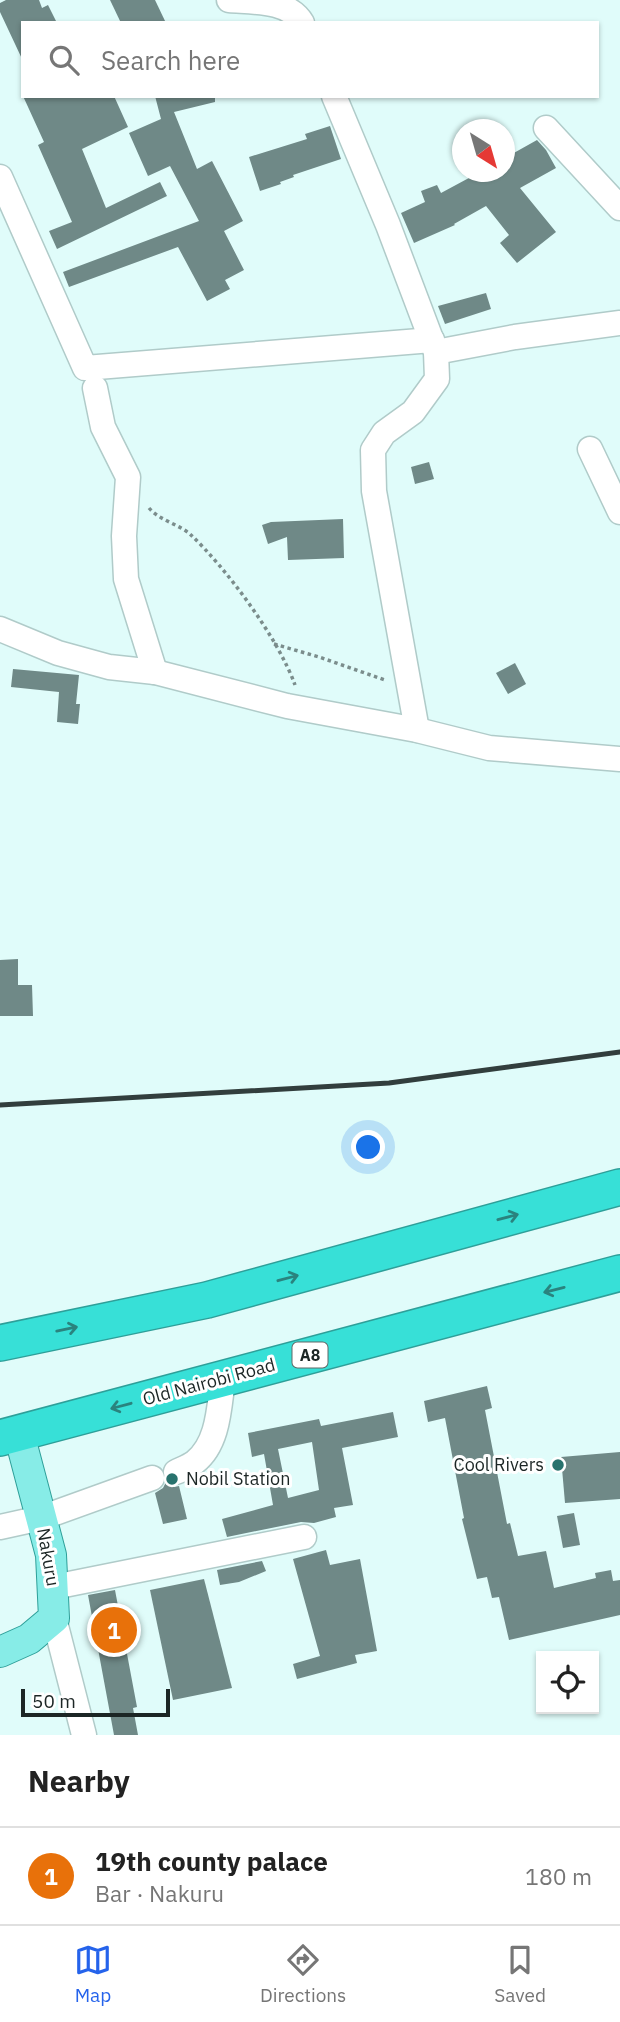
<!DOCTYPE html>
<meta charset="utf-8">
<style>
body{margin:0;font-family:"IBM Plex Sans",sans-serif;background:#f6f6f6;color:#222}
.controls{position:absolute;right:21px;bottom:21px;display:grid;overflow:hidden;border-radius:0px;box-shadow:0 2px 5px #0004}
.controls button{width:63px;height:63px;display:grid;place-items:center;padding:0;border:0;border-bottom:2px solid #e0e0e0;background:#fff;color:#222;font:35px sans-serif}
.compass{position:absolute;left:452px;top:119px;width:63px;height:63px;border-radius:50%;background:#fff;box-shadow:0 2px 5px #0004;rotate:143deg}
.scale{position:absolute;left:21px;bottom:18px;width:149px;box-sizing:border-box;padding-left:7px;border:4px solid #1c2625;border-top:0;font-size:19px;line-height:24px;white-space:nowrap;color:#1c2625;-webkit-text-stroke:5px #fff;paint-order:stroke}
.you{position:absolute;left:369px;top:1148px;width:24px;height:24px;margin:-18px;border:5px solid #fff;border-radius:50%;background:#1a73e8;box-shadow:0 0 0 10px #1a73e833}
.badge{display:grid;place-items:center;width:46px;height:46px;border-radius:50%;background:#2563eb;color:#fff;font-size:23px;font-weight:700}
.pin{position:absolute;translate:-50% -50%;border:4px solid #fff;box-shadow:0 2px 7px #0006}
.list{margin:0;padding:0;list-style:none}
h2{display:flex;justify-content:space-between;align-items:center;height:91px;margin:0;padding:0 28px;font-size:30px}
h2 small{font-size:23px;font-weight:400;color:#767676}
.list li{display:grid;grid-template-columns:46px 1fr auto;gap:21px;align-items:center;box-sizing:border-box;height:98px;padding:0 28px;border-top:2px solid #e0e0e0}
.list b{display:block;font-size:26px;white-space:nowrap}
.list p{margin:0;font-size:23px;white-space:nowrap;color:#767676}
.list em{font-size:23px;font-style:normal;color:#767676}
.icon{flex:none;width:38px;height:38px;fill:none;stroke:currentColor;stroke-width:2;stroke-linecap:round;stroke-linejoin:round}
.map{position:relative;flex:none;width:620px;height:1735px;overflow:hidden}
.search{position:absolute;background:#fff;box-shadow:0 2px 5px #0004;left:21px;right:21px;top:21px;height:77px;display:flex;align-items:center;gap:18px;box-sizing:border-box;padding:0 24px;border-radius:0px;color:#767676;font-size:26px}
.sheet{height:189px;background:#fff}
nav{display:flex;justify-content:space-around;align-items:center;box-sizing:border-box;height:98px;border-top:2px solid #e0e0e0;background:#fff;font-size:19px;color:#767676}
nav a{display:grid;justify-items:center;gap:4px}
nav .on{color:#2563eb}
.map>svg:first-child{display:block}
</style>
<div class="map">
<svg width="620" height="1735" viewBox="0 0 620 1735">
<rect width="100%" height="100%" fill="#e0fcfa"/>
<!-- building -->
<g fill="#6f8987" fill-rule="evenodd">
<polygon points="6,0 39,0 42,8 48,5 57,23 23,23 23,61 0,12 0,3"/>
<polygon points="110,0 155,0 166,23 121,23"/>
<polygon points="23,96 114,96 128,127 82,149 106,208 160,182 167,196 57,249 49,231 72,222 38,145 44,142"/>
<polygon points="155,96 215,96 215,102 174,112 197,169 212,161 243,221 224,231 244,270 225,280 230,289 207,301 178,247 69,287 63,272 199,221 170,166 148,176 129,133 161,119"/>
<polygon points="330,126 341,159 293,175 294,177 280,182 281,184 260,191 249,157 307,139 305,134"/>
<polygon points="537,140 546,150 556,168 520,188 556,232 517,263 500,243 509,235 486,206 454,224 455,225 414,243 401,213 425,202 421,191 437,185 441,193 480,172 505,172 505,158"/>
<polygon points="486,293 491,309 445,324 438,306"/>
<polygon points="429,462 434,479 415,484 411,467"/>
<polygon points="343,519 344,558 288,560 287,537 268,544 262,525 271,522"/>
<polygon points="515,663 526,684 508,694 496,673"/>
<polygon points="13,669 79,675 76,704 80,704 78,724 57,722 59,692 11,687"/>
<polygon points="18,959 18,985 32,985 33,1016 0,1016 0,960"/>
<polygon points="487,1386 492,1408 485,1410 507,1524 510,1523 518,1556 546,1551 554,1588 596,1578 595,1573 611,1570 613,1581 620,1580 620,1615 509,1640 499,1597 492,1598 487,1577 477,1579 462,1519 464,1518 445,1418 428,1422 424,1401"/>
<path d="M393 1412 398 1437 342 1448 353 1505 334 1508 336 1517 314 1523 301 1522 227 1537 222 1519 273 1505 264 1454 252 1457 248 1433 319 1419 321 1426ZM312 1442 319 1490 288 1498 278 1449Z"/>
<polygon points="620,1452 620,1499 565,1503 561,1457"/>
<polygon points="166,1482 174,1487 179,1486 187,1519 163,1524 155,1493 163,1488"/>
<polygon points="574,1513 580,1545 563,1548 557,1516"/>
<polygon points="326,1550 330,1565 360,1559 377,1651 355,1655 357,1663 297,1679 293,1664 320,1656 293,1559"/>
<polygon points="262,1561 266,1571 239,1582 220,1585 217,1570"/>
<polygon points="204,1579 232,1688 173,1700 150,1590"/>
<polygon points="115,1590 137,1707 133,1708 138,1735 114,1735 88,1595"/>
</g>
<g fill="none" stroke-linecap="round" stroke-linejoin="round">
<!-- minor casing -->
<g stroke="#b0cbc9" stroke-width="27">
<g id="minor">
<path d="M229 0C254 2 289 0 302 23"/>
<polyline points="334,96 388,225 436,352 437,379 413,412 384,433 373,450 374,491 417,730"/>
<polyline points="546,128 620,208"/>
<polyline points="0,177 85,368 432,340"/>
<polyline points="436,352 515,337 620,323"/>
<polyline points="95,388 103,427 128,477 124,536 126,579 155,672"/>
<polyline points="590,449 620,512"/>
<polyline points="0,629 58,653 109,667 155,672 287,706 417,730 489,748 620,759"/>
<path d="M176 1472C182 1469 190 1466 195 1462 219 1443 219 1406 223 1379"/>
<polyline points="0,1527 41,1518 152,1478"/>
<polyline points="54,1587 304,1537"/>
<polyline points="54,1618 84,1735"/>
</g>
</g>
<!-- major casing -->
<g stroke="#2e9f99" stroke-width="32">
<polyline id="major" points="0,1652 29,1639 54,1618 51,1555 19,1434"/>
</g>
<!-- highway casing -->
<g stroke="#2e9f99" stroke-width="38">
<g id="highway">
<polyline points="0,1343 207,1300 620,1187"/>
<polyline points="0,1438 620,1273"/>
</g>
</g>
<!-- path -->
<g stroke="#7b8d8c" stroke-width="3.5" stroke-dasharray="3.5 3.5" stroke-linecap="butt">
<path d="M149 508C159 520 178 524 190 534 227 569 278 638 295 685"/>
<polyline points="274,644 319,657 385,680"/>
</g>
<!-- minor -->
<use href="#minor" stroke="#fff" stroke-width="24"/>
<!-- major -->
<use href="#major" stroke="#87ece7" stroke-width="30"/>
<!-- highway -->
<use href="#highway" stroke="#37e0d7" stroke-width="35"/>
<!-- rail -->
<polyline stroke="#323e3d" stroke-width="5" points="0,1105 389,1083 620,1052"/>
</g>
<!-- one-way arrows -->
<defs><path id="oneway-shaft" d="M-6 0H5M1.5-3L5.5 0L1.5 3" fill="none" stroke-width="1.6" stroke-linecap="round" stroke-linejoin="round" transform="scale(1.75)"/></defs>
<g stroke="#2a837e">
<use href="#oneway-shaft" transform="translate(508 1217) rotate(-15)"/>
<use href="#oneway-shaft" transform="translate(288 1278) rotate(-15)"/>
<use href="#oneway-shaft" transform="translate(554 1290) rotate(166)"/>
<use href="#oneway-shaft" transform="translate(67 1329) rotate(-12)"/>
<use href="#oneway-shaft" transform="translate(121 1406) rotate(165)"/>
</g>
<!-- markers -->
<g fill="#28726d" stroke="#fff" stroke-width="2.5">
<circle cx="558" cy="1465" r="7"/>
<circle cx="172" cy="1479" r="7"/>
</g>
<g text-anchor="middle" stroke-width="6" stroke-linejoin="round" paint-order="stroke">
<!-- shield labels -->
<rect fill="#fff" stroke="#606766" stroke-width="2" x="292.5" y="1342.5" width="35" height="25" rx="5"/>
<g font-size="16" font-weight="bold" fill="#1c2625">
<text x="310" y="1361">A8</text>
</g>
<!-- street labels -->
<g font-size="18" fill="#1c2625" stroke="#fff">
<text transform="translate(209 1382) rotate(-15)" y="6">Old Nairobi Road</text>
<text transform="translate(48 1557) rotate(80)" y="6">Nakuru</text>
</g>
<!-- poi labels -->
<g font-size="18" fill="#1c2625" stroke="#fff" text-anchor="end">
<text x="544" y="1471">Cool Rivers</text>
<text x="186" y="1485" text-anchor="start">Nobil Station</text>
</g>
</g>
</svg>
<div class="controls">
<button><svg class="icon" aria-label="locate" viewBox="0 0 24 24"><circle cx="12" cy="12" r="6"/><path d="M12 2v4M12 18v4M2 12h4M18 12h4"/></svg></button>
</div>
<svg class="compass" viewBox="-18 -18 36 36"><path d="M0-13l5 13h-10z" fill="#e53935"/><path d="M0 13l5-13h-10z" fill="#767676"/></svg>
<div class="scale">50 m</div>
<div class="you"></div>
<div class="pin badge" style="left:114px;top:1630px;background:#e8710a">1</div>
<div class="search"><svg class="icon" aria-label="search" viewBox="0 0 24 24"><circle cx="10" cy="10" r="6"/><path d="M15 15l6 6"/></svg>Search here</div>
</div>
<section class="sheet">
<h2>Nearby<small></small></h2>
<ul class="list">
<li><span class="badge" style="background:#e8710a">1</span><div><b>19th county palace</b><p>Bar · Nakuru</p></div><em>180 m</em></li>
</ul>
</section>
<nav>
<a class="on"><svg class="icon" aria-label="map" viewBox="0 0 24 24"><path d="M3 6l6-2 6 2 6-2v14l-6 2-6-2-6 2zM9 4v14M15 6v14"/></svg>Map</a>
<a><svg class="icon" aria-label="directions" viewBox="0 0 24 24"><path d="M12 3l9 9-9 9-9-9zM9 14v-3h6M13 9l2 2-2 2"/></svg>Directions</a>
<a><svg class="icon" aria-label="saved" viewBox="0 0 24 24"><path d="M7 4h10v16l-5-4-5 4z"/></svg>Saved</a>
</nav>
